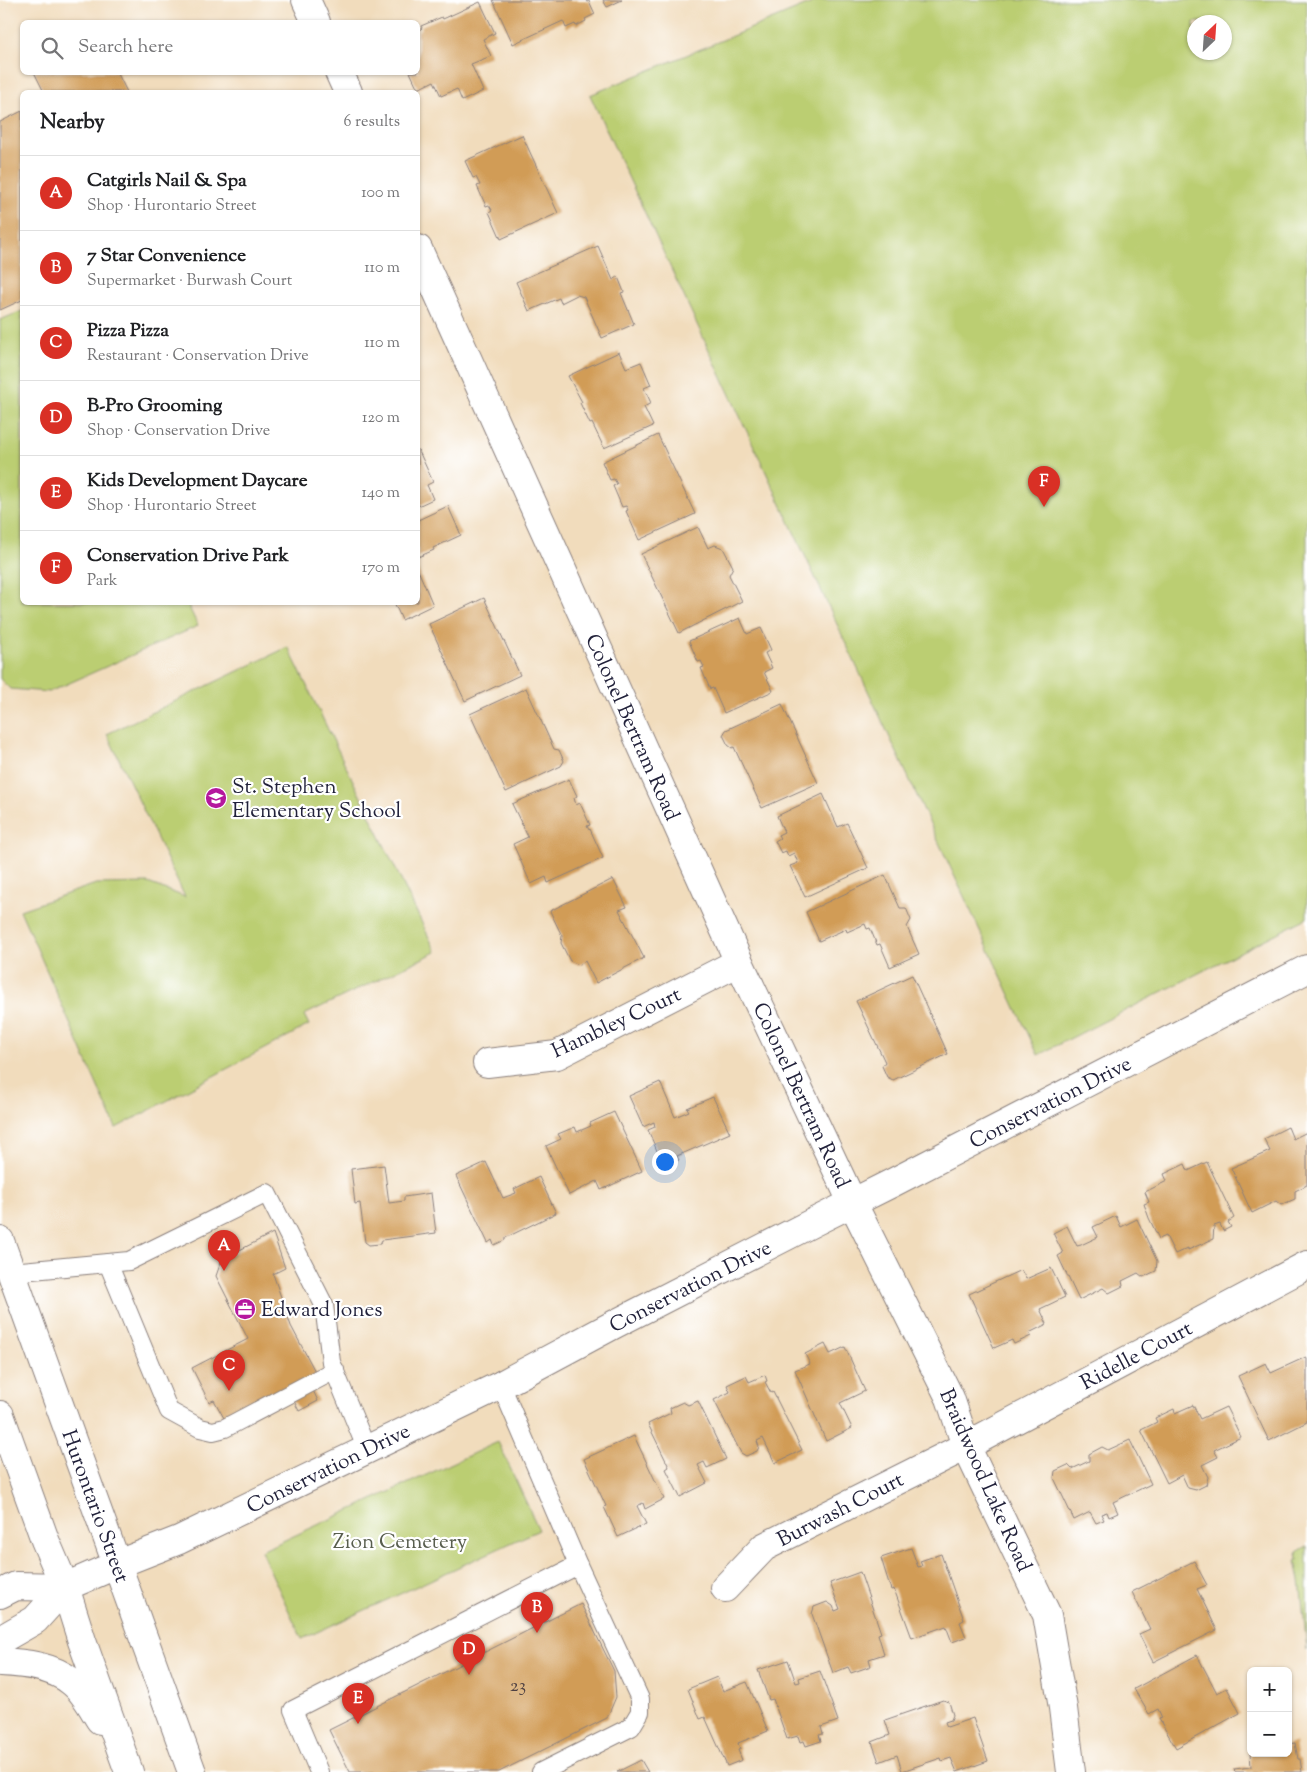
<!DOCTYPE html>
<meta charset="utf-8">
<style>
body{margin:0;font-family:"Sorts Mill Goudy",serif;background:#f6f6f6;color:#202124}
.controls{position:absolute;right:15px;bottom:15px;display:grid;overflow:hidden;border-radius:8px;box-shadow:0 1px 4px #0004}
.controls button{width:45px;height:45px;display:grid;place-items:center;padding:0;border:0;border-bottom:1px solid #e0e0e0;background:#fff;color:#202124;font:25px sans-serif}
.compass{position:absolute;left:1187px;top:15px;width:45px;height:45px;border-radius:50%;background:#fff;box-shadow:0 1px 4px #0004;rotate:25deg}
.you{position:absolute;left:664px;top:1161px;width:18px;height:18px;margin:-12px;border:4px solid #fff;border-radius:50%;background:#1a73e8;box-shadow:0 0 0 8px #1a73e833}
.badge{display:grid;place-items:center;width:32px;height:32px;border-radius:50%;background:#d93025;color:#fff;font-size:16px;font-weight:700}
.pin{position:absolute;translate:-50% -41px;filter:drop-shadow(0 1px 2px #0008)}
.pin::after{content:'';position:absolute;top:26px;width:18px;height:15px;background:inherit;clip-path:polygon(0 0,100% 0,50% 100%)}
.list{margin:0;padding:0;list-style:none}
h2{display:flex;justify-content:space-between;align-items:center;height:65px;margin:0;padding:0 20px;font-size:21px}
h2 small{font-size:16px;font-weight:400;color:#757577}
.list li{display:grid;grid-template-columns:32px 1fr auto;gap:15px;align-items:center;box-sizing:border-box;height:75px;padding:0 20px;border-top:1px solid #e0e0e0}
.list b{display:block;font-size:19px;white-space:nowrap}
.list p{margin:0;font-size:16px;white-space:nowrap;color:#757577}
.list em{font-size:16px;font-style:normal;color:#757577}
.icon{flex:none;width:28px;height:28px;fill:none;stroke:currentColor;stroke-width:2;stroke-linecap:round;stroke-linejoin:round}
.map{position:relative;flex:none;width:1307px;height:1772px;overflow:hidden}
.search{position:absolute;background:#fff;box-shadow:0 1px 4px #0004;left:20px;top:20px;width:400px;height:55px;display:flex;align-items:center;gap:12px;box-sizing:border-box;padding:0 18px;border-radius:8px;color:#757577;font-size:19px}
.panel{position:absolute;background:#fff;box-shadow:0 1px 4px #0004;left:20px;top:90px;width:400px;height:515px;border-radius:8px}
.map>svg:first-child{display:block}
</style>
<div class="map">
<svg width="1307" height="1772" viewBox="0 0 1307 1772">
<rect width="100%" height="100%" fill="#fff"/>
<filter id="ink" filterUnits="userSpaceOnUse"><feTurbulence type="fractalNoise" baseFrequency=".02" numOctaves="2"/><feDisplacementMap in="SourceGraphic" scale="10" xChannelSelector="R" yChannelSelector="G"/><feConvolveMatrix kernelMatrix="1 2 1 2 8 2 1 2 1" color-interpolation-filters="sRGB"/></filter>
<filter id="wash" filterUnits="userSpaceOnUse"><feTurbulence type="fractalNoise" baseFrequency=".0096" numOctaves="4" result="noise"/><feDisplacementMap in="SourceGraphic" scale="20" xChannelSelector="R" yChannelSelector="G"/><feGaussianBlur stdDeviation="1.12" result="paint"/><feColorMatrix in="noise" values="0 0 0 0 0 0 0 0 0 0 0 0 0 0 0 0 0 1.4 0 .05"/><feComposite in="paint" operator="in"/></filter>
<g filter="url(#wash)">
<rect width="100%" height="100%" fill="#f1dcbc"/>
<!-- green -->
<g fill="#bbce72" stroke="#6e7856" fill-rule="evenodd">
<path d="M819 0H1307V918L1038 1055 590 95ZM1194 22H1224V52H1194Z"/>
<polygon points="22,311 22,602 187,603 198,626 49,692 10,689 0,679 0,320"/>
<polygon points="288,647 436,952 304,1015 309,1025 116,1128 20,910 96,884 148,883 185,897 107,734"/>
<polygon points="498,1442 539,1530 302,1639 261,1551"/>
<polygon points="1307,1546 1307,1650 1300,1580 1296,1561 1298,1560 1297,1552"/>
</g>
<g id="blocks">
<!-- building -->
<g fill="#d19c57">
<polygon points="493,0 586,0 587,2 589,1 595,14 585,19 586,21 576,26 575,24 566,28 563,21 513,44"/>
<polygon points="603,0 622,0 607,7"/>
<polygon points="480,2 495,33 483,39 491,56 471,64 483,91 462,101 457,89 441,96 434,81 418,89 410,72 418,72 418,31 422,28 421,26 442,17 443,19"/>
<polygon points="34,72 117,72 127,92 44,92"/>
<polygon points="22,111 22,300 0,310 0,122"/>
<polygon points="522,135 558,213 501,239 489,212 492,210 489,205 486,206 477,186 480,185 476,177 473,178 465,161"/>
<polygon points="598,246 613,280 618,277 624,292 621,293 634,324 602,338 584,297 577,295 561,303 559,298 529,311 516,282"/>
<polygon points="619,352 626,368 641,362 651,385 644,388 651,403 644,407 653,426 604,448 592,423 590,424 580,403 582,402 568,376"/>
<polygon points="658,435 695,514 639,540 626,511 628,510 626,506 622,507 613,486 617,484 614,479 610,480 602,462"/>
<polygon points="418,449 433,482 427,485 433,499 418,506"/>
<polygon points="448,506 461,535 433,548 434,550 418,557 418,520"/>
<polygon points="698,527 708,548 715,545 723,548 733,567 729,575 742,601 679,633 641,554"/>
<polygon points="418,570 433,605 402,620 394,602 418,602"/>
<polygon points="484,598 520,675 465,701 429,624"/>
<polygon points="740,618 747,634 761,628 771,650 765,653 772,668 764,672 773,691 724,713 713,688 710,689 701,668 704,667 701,661 698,662 689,641"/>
<polygon points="526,688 554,749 559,750 564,761 561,766 506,792 470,714"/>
<polygon points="782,704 818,783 762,808 734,747 732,748 728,745 723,735 726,730"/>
<polygon points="569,779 577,796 574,798 576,805 580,803 590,825 587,826 589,830 590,829 603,858 548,883 546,877 531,884 513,844 528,837 512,804"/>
<polygon points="823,794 838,827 847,823 868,868 805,897 790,866 798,863 794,853 788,856 786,851 781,853 775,841 780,838 778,835 784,832 777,816"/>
<polygon points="885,875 900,908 906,908 911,920 907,927 919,954 890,967 880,944 877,945 870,928 867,929 865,924 847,932 846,929 819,941 806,912"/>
<polygon points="613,879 627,907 619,910 644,958 596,983 585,961 579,965 570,961 561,943 562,936 550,911"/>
<polygon points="912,975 948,1054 893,1080 887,1077 882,1066 885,1062 856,1001"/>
<polygon points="660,1082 675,1117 689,1111 687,1108 713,1097 730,1133 677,1156 679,1160 664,1167 648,1130 655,1127 654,1122 643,1127 629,1096"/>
<polygon points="614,1112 642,1171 601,1190 597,1181 569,1195 546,1146 561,1139 558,1134 575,1127 577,1132 591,1126 590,1123"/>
<polygon points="1288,1127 1293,1139 1307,1132 1307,1185 1295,1191 1295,1199 1281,1205 1276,1201 1252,1213 1231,1168 1270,1151 1264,1139"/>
<polygon points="486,1162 503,1198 516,1193 514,1189 539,1177 556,1213 505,1238 505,1240 494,1245 492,1240 488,1243 456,1176"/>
<polygon points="1207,1162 1234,1218 1228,1222 1231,1227 1223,1231 1220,1224 1214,1226 1213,1239 1188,1250 1188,1248 1175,1254 1166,1236 1159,1239 1149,1218 1144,1204 1149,1202 1145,1192 1167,1181 1164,1174 1185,1164 1188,1171"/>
<polygon points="384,1165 389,1203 404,1201 404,1197 431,1193 436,1233 382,1240 380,1244 369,1245 365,1242 360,1203 355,1204 351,1169"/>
<polygon points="1116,1216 1121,1227 1137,1219 1157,1261 1156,1271 1143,1277 1138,1273 1122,1281 1123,1286 1109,1293 1103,1288 1079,1300 1058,1256 1063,1253 1053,1233 1067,1226 1077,1246 1081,1245 1098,1237 1093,1227"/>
<polygon points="273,1233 285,1268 273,1274 291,1326 319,1379 310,1384 318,1401 299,1411 290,1393 225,1420 214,1400 209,1402 192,1368 248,1339 216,1276 222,1259"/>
<polygon points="1051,1268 1065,1297 1040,1309 1047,1324 1029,1333 1031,1336 1014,1344 1012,1340 994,1348 969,1294 1021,1270 1026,1279"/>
<polygon points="825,1344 830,1354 845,1347 865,1391 840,1403 852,1428 826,1441 795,1370 810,1364 805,1354"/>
<polygon points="1306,1357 1307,1359 1307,1422 1269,1441 1238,1376 1266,1363 1271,1373"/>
<polygon points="765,1375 767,1381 765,1382 771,1393 773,1392 802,1450 775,1463 763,1438 757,1441 759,1447 757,1451 746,1456 741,1453 714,1400 730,1392 727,1385 746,1376 749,1382"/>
<polygon points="698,1401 726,1459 707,1468 704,1462 698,1465 707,1483 680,1497 666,1469 669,1467 648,1424 671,1413 670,1408 683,1402 688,1405"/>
<polygon points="1193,1405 1200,1419 1226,1407 1241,1437 1214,1450 1218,1457 1202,1465 1208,1477 1206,1485 1196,1490 1188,1488 1182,1475 1167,1483 1141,1430 1157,1422 1155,1418 1174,1409 1175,1413"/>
<polygon points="634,1436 664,1499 645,1509 643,1503 637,1506 646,1524 618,1537 604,1507 606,1506 584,1459"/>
<polygon points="1130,1440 1151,1484 1113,1502 1118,1513 1109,1517 1107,1512 1101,1514 1104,1520 1096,1523 1090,1512 1074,1520 1054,1478 1055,1471 1068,1465 1072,1469 1089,1461 1089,1454 1102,1447 1108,1450"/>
<polygon points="911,1548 918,1567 922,1566 920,1561 941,1554 964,1620 960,1622 966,1637 952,1642 946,1626 912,1638 894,1589 891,1590 881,1558"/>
<polygon points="1194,1561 1207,1585 1197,1589 1217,1630 1153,1662 1139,1634 1150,1629 1132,1592"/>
<polygon points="860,1572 881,1633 878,1634 884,1654 869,1659 871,1666 851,1673 848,1667 833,1673 812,1614 814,1607 827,1602 833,1606 835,1611 840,1609 830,1583"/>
<polygon points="581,1604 614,1671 616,1697 607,1718 499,1772 350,1772 329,1730"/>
<polygon points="1197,1655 1217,1693 1227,1688 1240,1713 1176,1748 1159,1719 1162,1718 1158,1709 1149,1714 1134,1689"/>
<polygon points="788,1660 796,1683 800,1682 799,1678 820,1671 838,1721 821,1727 823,1734 819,1735 821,1741 806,1746 804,1741 800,1742 798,1736 787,1739 773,1699 769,1700 758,1670"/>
<polygon points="717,1677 723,1691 747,1682 768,1731 738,1743 740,1749 738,1750 742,1760 727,1766 705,1717 700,1719 688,1689"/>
<polygon points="943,1700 949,1702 953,1715 951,1720 945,1722 947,1727 973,1718 988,1761 957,1772 951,1758 942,1761 941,1758 902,1771 897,1755 879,1762 872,1742 890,1735 885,1720"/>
<polygon points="1295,1743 1298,1759 1300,1759 1302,1772 1235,1772 1234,1769 1251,1767 1250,1753 1288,1753 1288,1744"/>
<polygon points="641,1760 648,1772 617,1772"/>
</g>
</g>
</g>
<g filter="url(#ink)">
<use href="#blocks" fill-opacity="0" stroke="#8a7f7c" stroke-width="1"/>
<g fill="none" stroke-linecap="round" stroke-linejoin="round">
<!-- service casing -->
<g stroke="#8a7f7c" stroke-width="20">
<g id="service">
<polyline points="108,1263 169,1411 200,1428 213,1431 225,1428 335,1370"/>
<polyline points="11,1272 129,1261 267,1193 324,1305 331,1362 367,1450"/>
<polyline points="501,1385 578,1565 640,1699 640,1712 631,1727 541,1772"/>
<polyline points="319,1772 293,1710 578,1565"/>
</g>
</g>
<!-- minor casing -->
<g stroke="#8a7f7c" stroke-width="30">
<g id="minor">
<polyline points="487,1063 557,1055 739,962"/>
<polyline points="725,1588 764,1547 966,1446 1307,1265"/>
</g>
</g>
<!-- tertiary casing -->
<g stroke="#8a7f7c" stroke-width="30">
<g id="tertiary">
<polyline points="306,0 316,22"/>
<polyline points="339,72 348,92"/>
<polyline points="418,249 739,962 853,1204 950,1398 966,1446 1047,1615 1063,1708 1071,1772"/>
<polyline points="118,1564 179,1540 501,1385 615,1324 814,1222 892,1183 1307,969"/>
</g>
</g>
<!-- secondary casing -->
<g stroke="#8a7f7c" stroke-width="30">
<g id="secondary">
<polyline points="0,1594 16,1586 65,1587 118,1564"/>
<polyline points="0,1640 35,1620 65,1587"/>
</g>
</g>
<!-- primary casing -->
<g stroke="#8a7f7c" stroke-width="30">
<g id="primary">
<polyline points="0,1241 192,1772"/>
<polyline points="0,1415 45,1540 65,1587 82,1641 129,1772"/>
<path d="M0 1662C24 1663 53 1666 72 1682 84 1691 92 1707 100 1720"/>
</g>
</g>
<!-- service -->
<use href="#service" stroke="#fff" stroke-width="18"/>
<!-- minor -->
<use href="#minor" stroke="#fff" stroke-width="28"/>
<!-- tertiary -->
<use href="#tertiary" stroke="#fff" stroke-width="28"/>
<!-- secondary -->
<use href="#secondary" stroke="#fff" stroke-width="28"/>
<!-- primary -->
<use href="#primary" stroke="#fff" stroke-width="28"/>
</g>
</g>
<!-- icons -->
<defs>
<g id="school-disc" transform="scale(1.125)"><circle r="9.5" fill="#b5179e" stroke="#fff"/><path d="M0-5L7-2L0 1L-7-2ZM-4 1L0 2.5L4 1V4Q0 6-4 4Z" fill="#fff"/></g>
<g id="office-disc" transform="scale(1.125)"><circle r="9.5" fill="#b5179e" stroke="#fff"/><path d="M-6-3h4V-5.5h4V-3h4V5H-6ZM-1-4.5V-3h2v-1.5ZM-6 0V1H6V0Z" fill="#fff"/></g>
</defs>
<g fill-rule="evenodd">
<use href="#school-disc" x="216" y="798"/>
<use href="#office-disc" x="245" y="1309"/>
</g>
<g text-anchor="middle" stroke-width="4.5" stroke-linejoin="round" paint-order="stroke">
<!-- number labels -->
<g font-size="19" fill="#4e4042">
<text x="518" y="1691">23</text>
</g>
<!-- street labels -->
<g font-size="21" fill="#22223b" stroke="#fff">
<text transform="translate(633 727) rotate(66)" y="7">Colonel Bertram Road</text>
<text transform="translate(616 1022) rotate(-25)" y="7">Hambley Court</text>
<text transform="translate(802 1095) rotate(65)" y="7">Colonel Bertram Road</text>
<text transform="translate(1050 1102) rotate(-27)" y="7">Conservation Drive</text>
<text transform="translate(690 1286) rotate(-27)" y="7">Conservation Drive</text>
<text transform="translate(1136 1355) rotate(-28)" y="7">Ridelle Court</text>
<text transform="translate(328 1468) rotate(-26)" y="7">Conservation Drive</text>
<text transform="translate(986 1480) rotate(66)" y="7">Braidwood Lake Road</text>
<text transform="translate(96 1506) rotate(70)" y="7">Hurontario Street</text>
<text transform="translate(840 1509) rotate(-27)" y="7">Burwash Court</text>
</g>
<!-- poi labels -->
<g font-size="21" fill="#22223b" stroke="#fff" text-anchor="start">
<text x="232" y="793">St. Stephen<tspan x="232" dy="24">Elementary School</tspan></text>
<text x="261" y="1316">Edward Jones</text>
</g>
<!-- park labels -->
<g font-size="21" fill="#585e4e" stroke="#fff">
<text x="400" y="1548">Zion Cemetery</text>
</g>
</g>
</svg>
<div class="controls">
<button>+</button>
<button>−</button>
</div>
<svg class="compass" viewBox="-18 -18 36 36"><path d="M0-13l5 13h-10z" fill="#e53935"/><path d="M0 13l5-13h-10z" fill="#757577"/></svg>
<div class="you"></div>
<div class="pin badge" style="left:224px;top:1271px">A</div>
<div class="pin badge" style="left:537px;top:1633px">B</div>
<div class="pin badge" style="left:229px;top:1391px">C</div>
<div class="pin badge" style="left:469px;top:1675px">D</div>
<div class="pin badge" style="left:358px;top:1724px">E</div>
<div class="pin badge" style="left:1044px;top:507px">F</div>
<div class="search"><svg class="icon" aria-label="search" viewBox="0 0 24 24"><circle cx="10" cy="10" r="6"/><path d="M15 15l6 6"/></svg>Search here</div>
<section class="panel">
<h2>Nearby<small>6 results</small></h2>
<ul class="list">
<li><span class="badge">A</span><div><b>Catgirls Nail &amp; Spa</b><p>Shop · Hurontario Street</p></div><em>100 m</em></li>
<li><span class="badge">B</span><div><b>7 Star Convenience</b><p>Supermarket · Burwash Court</p></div><em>110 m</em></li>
<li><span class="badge">C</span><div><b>Pizza Pizza</b><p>Restaurant · Conservation Drive</p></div><em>110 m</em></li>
<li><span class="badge">D</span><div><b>B-Pro Grooming</b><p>Shop · Conservation Drive</p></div><em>120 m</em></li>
<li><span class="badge">E</span><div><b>Kids Development Daycare</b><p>Shop · Hurontario Street</p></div><em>140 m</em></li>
<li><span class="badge">F</span><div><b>Conservation Drive Park</b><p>Park</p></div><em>170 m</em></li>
</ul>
</section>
</div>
